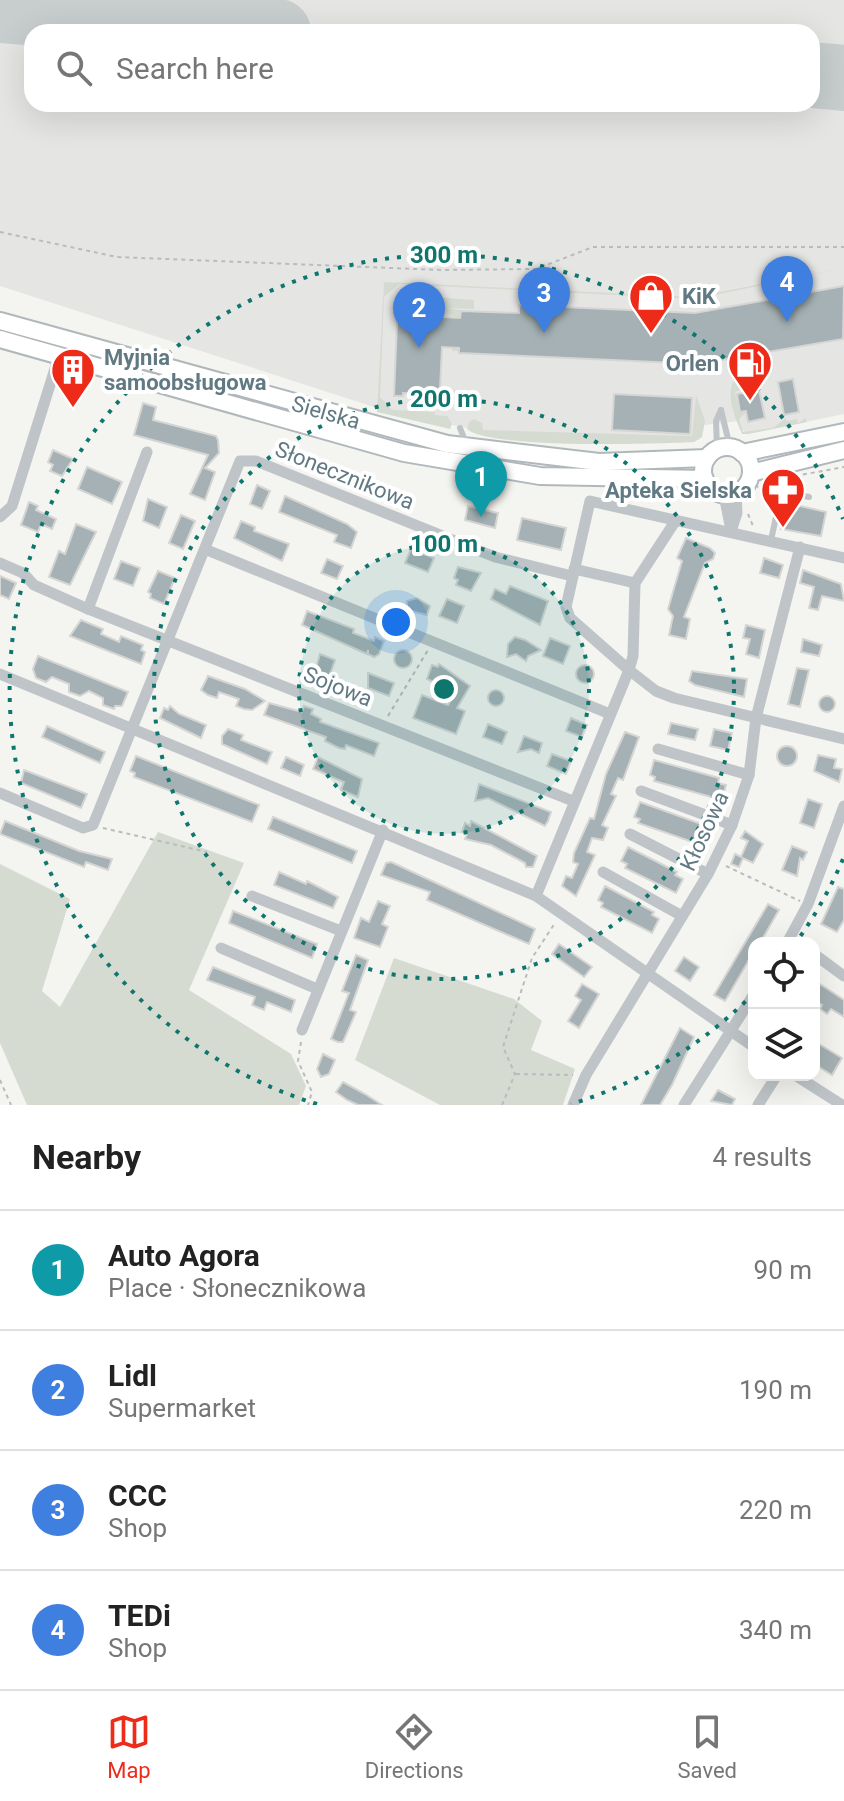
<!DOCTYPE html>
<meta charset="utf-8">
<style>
body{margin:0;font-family:Roboto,sans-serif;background:#f6f6f6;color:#222}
.controls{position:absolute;right:24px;bottom:24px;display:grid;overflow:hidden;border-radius:16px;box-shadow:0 8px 32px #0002}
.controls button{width:72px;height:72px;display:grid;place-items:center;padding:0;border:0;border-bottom:2px solid #e0e0e0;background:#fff;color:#222;font:40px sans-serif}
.you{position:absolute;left:396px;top:622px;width:28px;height:28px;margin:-20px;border:6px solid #fff;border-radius:50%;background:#1a73e8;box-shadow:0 0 0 12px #1a73e833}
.badge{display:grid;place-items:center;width:52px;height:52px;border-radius:50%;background:#ed2b18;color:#fff;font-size:26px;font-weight:700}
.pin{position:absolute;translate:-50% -66px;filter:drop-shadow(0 2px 4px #0008)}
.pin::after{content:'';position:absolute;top:42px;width:28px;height:24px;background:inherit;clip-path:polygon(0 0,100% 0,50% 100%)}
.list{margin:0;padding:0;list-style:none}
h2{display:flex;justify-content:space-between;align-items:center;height:104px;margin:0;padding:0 32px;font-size:34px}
h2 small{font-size:26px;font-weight:400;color:#767676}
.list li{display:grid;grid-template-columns:52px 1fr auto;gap:24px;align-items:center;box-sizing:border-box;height:120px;padding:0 32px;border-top:2px solid #e0e0e0}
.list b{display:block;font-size:30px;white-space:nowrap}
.list p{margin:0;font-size:26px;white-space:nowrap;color:#767676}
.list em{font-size:26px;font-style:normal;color:#767676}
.icon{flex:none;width:44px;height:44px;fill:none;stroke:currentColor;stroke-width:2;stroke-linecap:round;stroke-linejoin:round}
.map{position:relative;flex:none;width:844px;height:1105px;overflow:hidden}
.search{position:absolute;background:#fff;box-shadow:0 8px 32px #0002;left:24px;right:24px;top:24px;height:88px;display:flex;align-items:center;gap:20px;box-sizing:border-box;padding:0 28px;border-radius:24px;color:#767676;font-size:30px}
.sheet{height:584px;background:#fff}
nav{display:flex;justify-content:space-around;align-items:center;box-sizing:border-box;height:112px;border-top:2px solid #e0e0e0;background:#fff;font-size:22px;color:#767676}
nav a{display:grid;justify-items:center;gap:4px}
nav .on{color:#ed2b18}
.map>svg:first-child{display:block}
</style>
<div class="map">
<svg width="844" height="1105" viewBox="0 0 844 1105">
<rect width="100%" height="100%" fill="#f4f4f0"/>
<!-- built -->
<path fill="#e5e5e3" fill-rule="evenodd" d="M0 0H844V414L748 434 741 429 739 421 704 425 699 440 484 432 377 408 0 286ZM32 32H812V104H32Z"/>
<!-- green -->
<g fill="#d6dbd1">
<polygon points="844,268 695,299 399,284 384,297 380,397 392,410 434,412 435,415 447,416 452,424 450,429 377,412 384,282 694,297"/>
<polygon points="407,295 474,300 474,309 448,308 460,310 458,351 452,351 454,316 446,315 444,300 398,298 395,301"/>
<path d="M761 376 763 379 746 382 747 388 735 392 739 413H745L739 419 743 432 773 428 786 418V421L797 419 798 423 806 418 807 422 748 434H742C736 419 725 396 734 381Z"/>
<path d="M696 395 705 421 702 437 694 442C656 444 490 449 467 429L469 422 474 419 482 423 483 430 692 436Z"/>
<polygon points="158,832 244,863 189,990 291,1054 306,1086 299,1105 27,1105 0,1043 0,864 70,899 42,991 60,1007"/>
<polygon points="394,958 514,999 542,1021 531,1050 575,1069 563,1105 440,1105 355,1060"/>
</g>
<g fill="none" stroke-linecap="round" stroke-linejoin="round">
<!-- runway -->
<g stroke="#c8cece" stroke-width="66">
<polyline points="0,10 278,32"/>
<polyline points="812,75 844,78"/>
</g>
</g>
<!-- building -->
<g fill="#a5b1b4" stroke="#d5d5d3" stroke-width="2">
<polygon points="844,286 843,339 699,364 459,353 459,348 442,347 440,389 434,394 403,393 403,396 394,396 398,299 444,300 444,317 460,318 461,311 519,313 519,305 695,313"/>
<polygon points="793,379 799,412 784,415 778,382"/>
<polygon points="759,390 765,418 748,422 746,411 740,412 737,394"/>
<polygon points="614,394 692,398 690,434 612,430"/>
<polygon points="143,403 156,407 153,420 216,436 218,440 219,453 205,468 215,472 205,500 190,494 208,455 134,435"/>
<polygon points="53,450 73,459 62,476 50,471 53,465 48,462"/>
<polygon points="87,467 122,482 112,504 78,489"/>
<polygon points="257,485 270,491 262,509 250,504"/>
<polygon points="285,496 347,524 357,532 351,548 334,542 337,535 279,512"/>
<polygon points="148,499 167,507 159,528 143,521"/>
<polygon points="29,502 38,506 36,510 56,519 52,529 41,524 38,532 21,525"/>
<polygon points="787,503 826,512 821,536 781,529"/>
<polygon points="468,506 498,513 495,528 465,520"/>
<polygon points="181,515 195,521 183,549 169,543"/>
<polygon points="522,518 566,528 561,550 517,540"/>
<polygon points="241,521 255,527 254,531 289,544 282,561 234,538"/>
<polygon points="76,524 96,532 70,585 49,577 59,551 65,554"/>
<polygon points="686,538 710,548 715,553 713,559 705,563 684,617 690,619 686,639 669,635 673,616 668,609 682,561 677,558"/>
<polygon points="411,549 434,558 428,572 405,563"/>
<polygon points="764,558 783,565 779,578 760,573"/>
<polygon points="327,559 343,566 337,579 321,573"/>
<polygon points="121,561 140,568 133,586 114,579"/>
<polygon points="458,567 481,573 471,591 456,585 458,580 454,578"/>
<polygon points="803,570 841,584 844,601 822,596 818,610 809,608 814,587 800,583"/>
<polygon points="158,571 175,578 164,604 150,598 151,594 148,592"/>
<polygon points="0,576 16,583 9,599 0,595"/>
<polygon points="510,586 548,601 540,625 491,599 495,589 506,594"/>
<polygon points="417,598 430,606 427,615 407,610 407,601"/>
<polygon points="447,599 464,606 457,623 439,616"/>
<polygon points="307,611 354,629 353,633 374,641 375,637 384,641 379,654 374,657 368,654 368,650 367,654 302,625"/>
<polygon points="81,620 103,629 101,634 119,642 121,636 143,645 141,650 145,652 141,664 70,636"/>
<polygon points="746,625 765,630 759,658 746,654 750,639 743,638"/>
<polygon points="515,637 525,640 541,650 528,656 526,661 516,654 507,657 508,644"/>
<polygon points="550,638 570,646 563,664 543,656"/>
<polygon points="803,639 822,645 819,656 801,652"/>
<circle cx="403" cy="659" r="9"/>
<polygon points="320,654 335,660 329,677 315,672"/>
<polygon points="38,656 128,692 122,706 115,706 114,709 103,705 103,698 89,691 80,696 69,692 69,684 52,677 46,682 36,678 33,669"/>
<polygon points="439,664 470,686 457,708 465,711 456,734 413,718 422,695 448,705 456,692 427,679 432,665 438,667"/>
<circle cx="585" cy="674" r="9"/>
<polygon points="797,668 809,670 800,707 788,704"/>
<polygon points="692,671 747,679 744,697 695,685 689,681"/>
<polygon points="368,673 394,683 389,696 368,688"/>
<polygon points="208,676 245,689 265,701 252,710 244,709 236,706 239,699 219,692 217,698 208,695 201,690"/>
<circle cx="496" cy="698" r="8"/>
<circle cx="827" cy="704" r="8"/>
<polygon points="269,703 302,712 304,706 313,709 311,714 321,719 320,722 379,743 374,756 346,745 345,749 339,748 325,741 326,737 264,715"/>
<polygon points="170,706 179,714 206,725 201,738 160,718 164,708 168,710"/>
<polygon points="571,718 587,725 582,737 566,731"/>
<polygon points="671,723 698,729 695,740 668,734"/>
<polygon points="488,724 507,732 502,744 483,737"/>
<polygon points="47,726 105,752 100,763 42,737"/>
<polygon points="228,729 243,735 241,740 272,752 267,764 222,744 222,736"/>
<polygon points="714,729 732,733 728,750 710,746"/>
<polygon points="625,732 639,737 623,780 618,778 611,794 616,796 602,825 608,828 603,840 592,838 587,852 595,855 576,896 562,886 566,876 572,878 578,864 573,862 574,853 590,818 594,819 606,774"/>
<polygon points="524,736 542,743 539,753 531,749 518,752"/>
<circle cx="787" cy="756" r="10"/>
<polygon points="552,754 571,761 566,774 547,766"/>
<polygon points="818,755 836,759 834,768 842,769 839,782 814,771"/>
<polygon points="136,756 259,805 252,822 134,777 135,773 130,771"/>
<polygon points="286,757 304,765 300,776 281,768"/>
<polygon points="318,757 362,779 358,797 341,790 344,782 313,769"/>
<polygon points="654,760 719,778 718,783 726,785 722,800 654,781 655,777 650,775"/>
<polygon points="24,770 87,794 81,808 21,783"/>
<polygon points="479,784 551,812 548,821 545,826 488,798 475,801"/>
<polygon points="808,799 822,804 814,828 800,823"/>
<polygon points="640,802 704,825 702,829 710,831 704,846 638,823 640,819 634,817"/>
<polygon points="273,817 357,851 352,863 268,829"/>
<polygon points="5,821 79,851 112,859 108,870 86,862 84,867 0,834"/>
<polygon points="471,821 537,856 533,867 526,867 525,863 491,845 465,839 467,834 462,832 465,823 470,826"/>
<polygon points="745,831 763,844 753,863 743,858 739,867 731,864 735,854 741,857 748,841 741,838"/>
<polygon points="792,846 807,852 803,860 800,858 797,876 782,870"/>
<polygon points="628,847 677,872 675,875 683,879 676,893 625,868 627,864 621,861"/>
<polygon points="391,862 535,929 529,944 427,900 430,892 381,875 386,863"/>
<polygon points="279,872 306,884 307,881 338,897 333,908 274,885"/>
<polygon points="605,886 654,912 652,915 659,919 652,933 601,907 603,903 598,900"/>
<polygon points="838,887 844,889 844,920 837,932 821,924"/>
<polygon points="378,901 390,906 382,924 388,927 380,947 354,938 361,918 369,922"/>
<polygon points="768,904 779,910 760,943 754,943 754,951 725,1001 714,995"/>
<polygon points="233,911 317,944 312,958 229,923"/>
<polygon points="559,944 592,967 584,977 552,954"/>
<polygon points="356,955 368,960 350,1010 356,1012 343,1042 338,1042 331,1039 349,993 342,991"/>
<polygon points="684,957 699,967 690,981 675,971"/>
<polygon points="213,967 295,1000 291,1012 267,1002 264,1010 252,1005 255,997 207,980"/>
<polygon points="582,984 599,994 579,1028 568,1021 581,1000 575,996"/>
<polygon points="820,984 844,1000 844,1017 831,1009 827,1014 820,1009 822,1005 814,1001"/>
<polygon points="680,1028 694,1037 672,1085 660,1105 641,1105"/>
<polygon points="814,1041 842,1058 832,1075 814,1064"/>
<polygon points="323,1054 335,1060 329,1074 321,1077 317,1069"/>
<polygon points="343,1082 365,1094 382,1105 358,1105 347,1100 336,1092"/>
<polygon points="718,1090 735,1099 732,1105 711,1101"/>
</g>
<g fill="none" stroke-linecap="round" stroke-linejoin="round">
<!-- secondary casing -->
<g stroke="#b1b8bb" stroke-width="20">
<g id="secondary">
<polyline points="0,321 447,444 599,462 707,458"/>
<polyline points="0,339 404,453 540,476 705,479"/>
<circle cx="727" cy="471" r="24"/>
<polyline points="742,453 844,432"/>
<polyline points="751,473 844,450"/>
</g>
</g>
<!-- path -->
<g stroke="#b8bcbe" stroke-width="2" stroke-dasharray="4 4" stroke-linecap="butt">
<polyline points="0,232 117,257 441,270 536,269 593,247 844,247"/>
<polyline points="795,476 844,467"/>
<polyline points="747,500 758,486"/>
<polyline points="748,514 753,526"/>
<polyline points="388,716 428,650"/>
<polyline points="103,828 207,852"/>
<polyline points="726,866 800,901"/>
<polyline points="301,1042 298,1061 312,1092 308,1105"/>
<polyline points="516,1074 573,1075"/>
<polyline points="0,1080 11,1105"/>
<polyline points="502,1105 515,1074 503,1047 532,958 555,923"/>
</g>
<!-- lane -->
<g stroke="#bec4c7" stroke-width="6">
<polyline points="721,410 730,447"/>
<polyline points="460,428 466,443"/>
<polyline points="717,449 716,421 721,410"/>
<polyline points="771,540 780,499 795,494 809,497"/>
</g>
<!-- street -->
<g stroke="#bec4c7" stroke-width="11">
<polyline points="724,495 731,530"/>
<polyline points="0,517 12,506 59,356"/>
<polyline points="676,520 635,583 633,656 629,670 656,691 674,698 844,739"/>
<polyline points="731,531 737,513 736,493"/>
<polyline points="207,550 610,714"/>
<polyline points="0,563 23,573 34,585 88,609 573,801"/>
<polyline points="574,569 635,583"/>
<polyline points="88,609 147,452"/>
<polyline points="0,674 536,896 754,1047"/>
<polyline points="658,749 749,775"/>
<polyline points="641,791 732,825"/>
<polyline points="0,793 83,828 93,825 240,461 256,461 495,557 572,576"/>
<polyline points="630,834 708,874"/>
<polyline points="603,872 682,916"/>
<polyline points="252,896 341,931"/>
<polyline points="536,896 629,670 570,618 566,607 590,501 844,558"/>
<polyline points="787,943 808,904 844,806"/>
<polyline points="221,948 317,989"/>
<polyline points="814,954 844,976"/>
<polyline points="302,1030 383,830"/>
<polyline points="795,1075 842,1105"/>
<polyline points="573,1105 586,1075 708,874 732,825 749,775 756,718 800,547"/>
<polyline points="684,1105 754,994"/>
<polyline points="758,1105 777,1075"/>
</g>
<!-- secondary -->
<use href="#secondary" stroke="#fff" stroke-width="16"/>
</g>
<!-- distance rings -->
<circle cx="444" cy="689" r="145" fill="#0f766e" fill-opacity=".12"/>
<g fill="none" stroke="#0f766e" stroke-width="4" stroke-dasharray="4 8">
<circle cx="444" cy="689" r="145"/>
<circle cx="444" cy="689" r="290"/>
<path d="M843 859A434 434 0 0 1 797 941M754 993A434 434 0 0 1 571 1104M317 1104A434 434 0 1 1 843 519"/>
</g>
<!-- icons -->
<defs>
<g id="shop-pin" transform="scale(2.3)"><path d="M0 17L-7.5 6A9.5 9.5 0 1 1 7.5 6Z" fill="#ed2b18" stroke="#fff"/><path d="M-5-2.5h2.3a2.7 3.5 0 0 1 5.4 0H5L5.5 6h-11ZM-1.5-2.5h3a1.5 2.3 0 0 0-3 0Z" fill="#fff"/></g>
<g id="fuel-pin" transform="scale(2.3)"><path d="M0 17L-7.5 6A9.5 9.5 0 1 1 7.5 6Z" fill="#ed2b18" stroke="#fff"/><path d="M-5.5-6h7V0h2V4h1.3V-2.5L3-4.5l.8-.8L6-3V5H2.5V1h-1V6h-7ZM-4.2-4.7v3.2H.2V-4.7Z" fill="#fff"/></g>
<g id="building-pin" transform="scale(2.3)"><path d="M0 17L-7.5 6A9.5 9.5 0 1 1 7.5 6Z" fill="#ed2b18" stroke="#fff"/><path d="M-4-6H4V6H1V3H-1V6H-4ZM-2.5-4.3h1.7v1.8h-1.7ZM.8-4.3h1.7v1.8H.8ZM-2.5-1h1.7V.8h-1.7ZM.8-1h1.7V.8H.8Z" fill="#fff"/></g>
<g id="pharmacy-pin" transform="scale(2.3)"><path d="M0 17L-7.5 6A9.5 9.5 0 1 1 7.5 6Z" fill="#ed2b18" stroke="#fff"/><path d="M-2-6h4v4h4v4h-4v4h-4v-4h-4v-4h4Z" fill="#fff"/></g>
</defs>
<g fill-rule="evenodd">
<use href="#shop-pin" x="651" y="296"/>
<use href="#fuel-pin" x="750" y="363"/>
<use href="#building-pin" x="73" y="370"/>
<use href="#pharmacy-pin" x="783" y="490"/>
</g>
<g text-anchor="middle" stroke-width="8" stroke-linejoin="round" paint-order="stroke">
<!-- poi labels -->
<g font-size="22" font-weight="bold" fill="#617983" stroke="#fff" text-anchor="start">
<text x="682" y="304">KiK</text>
<text x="104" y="365">Myjnia<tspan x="104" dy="25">samoobsługowa</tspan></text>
<text x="719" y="371" text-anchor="end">Orlen</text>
<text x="752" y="498" text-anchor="end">Apteka Sielska</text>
</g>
<!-- street labels -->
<g font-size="22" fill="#617983" stroke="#fff">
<text transform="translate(326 412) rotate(16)" y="8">Sielska</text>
<text transform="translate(345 475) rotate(22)" y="8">Słonecznikowa</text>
<text transform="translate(338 686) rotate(22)" y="8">Sojowa</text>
<text transform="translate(704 831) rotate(-65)" y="8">Kłosowa</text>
</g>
</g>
<circle cx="444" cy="689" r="12" fill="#0f766e" stroke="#fff" stroke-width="4"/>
<g font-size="24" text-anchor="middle" font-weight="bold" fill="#0f766e" stroke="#fff" stroke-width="8" stroke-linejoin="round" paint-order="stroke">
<text x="444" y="263">300 m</text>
<text x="444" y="407">200 m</text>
<text x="444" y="552">100 m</text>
</g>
</svg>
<div class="controls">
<button><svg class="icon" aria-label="locate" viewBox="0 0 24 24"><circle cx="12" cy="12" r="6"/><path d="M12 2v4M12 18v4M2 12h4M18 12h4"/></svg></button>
<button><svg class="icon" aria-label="layers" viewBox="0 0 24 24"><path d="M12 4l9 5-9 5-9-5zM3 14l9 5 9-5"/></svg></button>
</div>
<div class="you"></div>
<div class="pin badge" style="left:481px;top:517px;background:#0f9aa8">1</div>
<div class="pin badge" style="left:419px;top:348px;background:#3f7fe0">2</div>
<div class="pin badge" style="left:544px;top:333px;background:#3f7fe0">3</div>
<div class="pin badge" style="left:787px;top:322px;background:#3f7fe0">4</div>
<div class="search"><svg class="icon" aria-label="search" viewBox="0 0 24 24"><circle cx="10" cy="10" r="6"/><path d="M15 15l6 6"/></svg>Search here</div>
</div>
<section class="sheet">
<h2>Nearby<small>4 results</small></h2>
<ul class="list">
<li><span class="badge" style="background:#0f9aa8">1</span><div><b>Auto Agora</b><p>Place · Słonecznikowa</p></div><em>90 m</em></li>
<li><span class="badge" style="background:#3f7fe0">2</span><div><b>Lidl</b><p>Supermarket</p></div><em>190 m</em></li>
<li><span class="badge" style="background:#3f7fe0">3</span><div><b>CCC</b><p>Shop</p></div><em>220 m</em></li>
<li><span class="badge" style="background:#3f7fe0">4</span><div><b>TEDi</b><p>Shop</p></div><em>340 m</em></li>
</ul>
</section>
<nav>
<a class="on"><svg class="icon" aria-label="map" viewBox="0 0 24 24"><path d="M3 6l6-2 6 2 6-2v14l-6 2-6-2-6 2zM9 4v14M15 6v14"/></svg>Map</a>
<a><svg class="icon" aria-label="directions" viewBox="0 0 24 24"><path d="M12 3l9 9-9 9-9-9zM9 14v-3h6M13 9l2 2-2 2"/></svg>Directions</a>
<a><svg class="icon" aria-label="saved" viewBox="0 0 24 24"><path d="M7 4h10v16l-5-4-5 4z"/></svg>Saved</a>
</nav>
